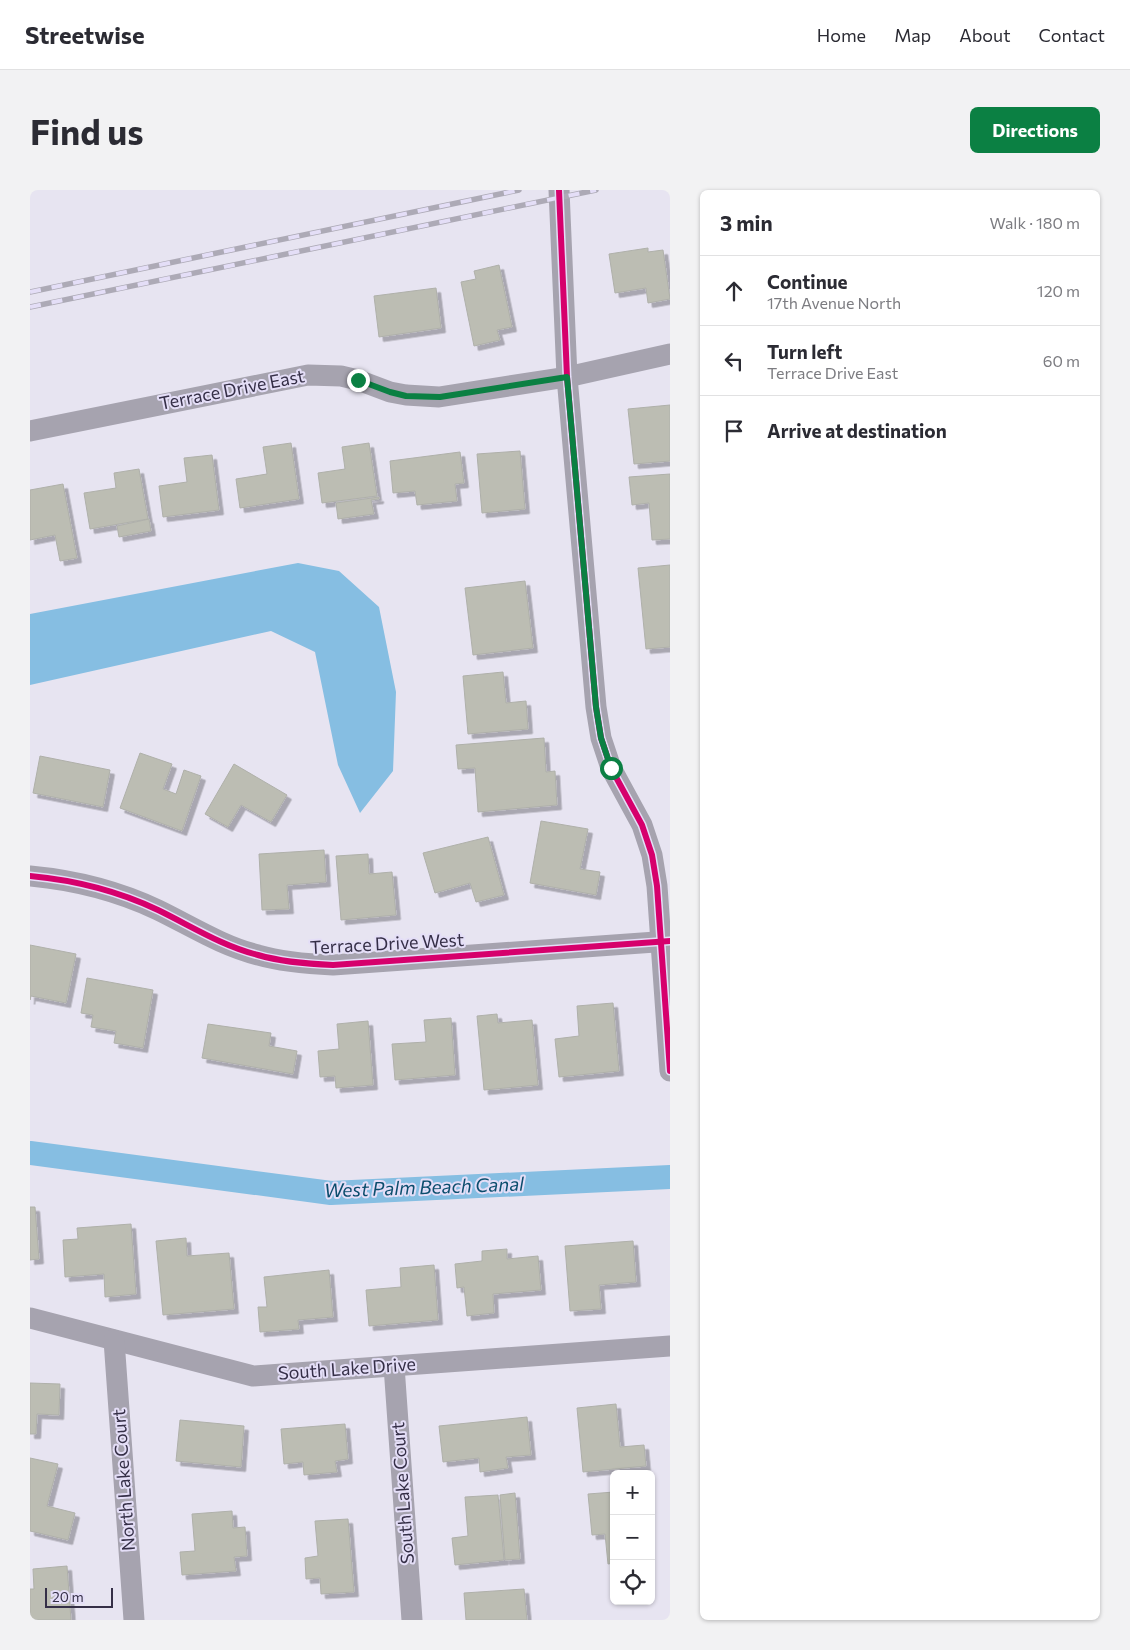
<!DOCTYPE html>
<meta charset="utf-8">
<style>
body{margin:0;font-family:Commissioner,sans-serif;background:#f2f2f3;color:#2b2b33}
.controls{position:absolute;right:15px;bottom:15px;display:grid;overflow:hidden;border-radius:8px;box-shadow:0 1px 4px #0004}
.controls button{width:45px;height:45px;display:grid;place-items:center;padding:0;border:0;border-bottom:1px solid #e1e1e2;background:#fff;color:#2b2b33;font:25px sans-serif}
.scale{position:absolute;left:15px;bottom:12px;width:68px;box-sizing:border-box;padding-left:5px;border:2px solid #352f47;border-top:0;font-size:14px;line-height:18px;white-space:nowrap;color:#352f47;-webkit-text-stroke:4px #e4def7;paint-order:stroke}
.stop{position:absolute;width:15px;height:15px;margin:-11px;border:4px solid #0b8043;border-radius:50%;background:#fff}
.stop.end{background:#0b8043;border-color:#fff;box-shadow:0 1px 5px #0008}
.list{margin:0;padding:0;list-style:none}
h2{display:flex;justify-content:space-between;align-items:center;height:65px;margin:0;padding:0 20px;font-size:21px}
h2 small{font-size:16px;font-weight:400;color:#7c7c81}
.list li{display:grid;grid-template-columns:32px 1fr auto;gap:15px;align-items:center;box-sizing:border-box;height:70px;padding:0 20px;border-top:1px solid #e1e1e2}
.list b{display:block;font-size:19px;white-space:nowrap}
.list p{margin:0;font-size:16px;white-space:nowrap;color:#7c7c81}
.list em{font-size:16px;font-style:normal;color:#7c7c81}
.icon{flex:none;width:28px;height:28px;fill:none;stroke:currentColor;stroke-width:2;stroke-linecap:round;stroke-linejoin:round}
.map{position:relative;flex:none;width:640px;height:1430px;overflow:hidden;border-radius:8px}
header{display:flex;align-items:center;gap:30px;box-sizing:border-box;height:70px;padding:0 25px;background:#fff;border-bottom:1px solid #e1e1e2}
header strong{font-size:24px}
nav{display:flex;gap:28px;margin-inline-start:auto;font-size:18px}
.intro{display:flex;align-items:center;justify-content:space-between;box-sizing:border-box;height:120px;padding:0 30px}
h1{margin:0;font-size:35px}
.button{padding:12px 22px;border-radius:8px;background:#0b8043;color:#fff;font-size:18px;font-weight:700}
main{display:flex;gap:30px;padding:0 30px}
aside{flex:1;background:#fff;border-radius:8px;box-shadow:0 1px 4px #0004}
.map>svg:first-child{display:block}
</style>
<header>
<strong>Streetwise</strong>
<nav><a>Home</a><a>Map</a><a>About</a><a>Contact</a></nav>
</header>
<div class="intro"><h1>Find us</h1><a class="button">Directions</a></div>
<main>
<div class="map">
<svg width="640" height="1430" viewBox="0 0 640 1430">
<defs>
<filter id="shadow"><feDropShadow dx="4.5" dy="4.5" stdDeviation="0" flood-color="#0004"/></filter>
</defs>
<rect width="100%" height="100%" fill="#e7e4f1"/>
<!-- water -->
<polygon fill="#86bee2" points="268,373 309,381 349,417 366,502 363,581 330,623 308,575 285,462 241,441 0,495 0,424"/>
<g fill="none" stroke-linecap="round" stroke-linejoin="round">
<!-- canal -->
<polyline stroke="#86bee2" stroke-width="24" points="0,963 301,1003 640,987"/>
</g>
<!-- building -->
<g fill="#bcbdb3" stroke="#afb0aa" filter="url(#shadow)">
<polygon points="618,58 618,62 633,60 640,109 618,113 616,98 585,103 579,64"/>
<polygon points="469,75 482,137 467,140 470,150 444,156 431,92 446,89 444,81"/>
<polygon points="406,98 411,138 349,147 344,106"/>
<polygon points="640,215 640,271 604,274 598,219"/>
<polygon points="261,253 269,309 210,318 206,289 237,284 233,257"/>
<polygon points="339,253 347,306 292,313 288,283 315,279 312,257"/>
<polygon points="490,261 495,319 452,323 447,264"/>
<polygon points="430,262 434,293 425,294 427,311 387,315 385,301 363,303 360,271"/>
<polygon points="182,265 189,320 133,327 129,296 157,292 154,268"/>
<polygon points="109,279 118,329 60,339 54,303 86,298 84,283"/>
<polygon points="640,284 640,349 622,350 619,313 602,315 599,287"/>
<polygon points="33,294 47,368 30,371 25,345 0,350 0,300"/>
<polygon points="349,307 349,309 341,310 344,324 308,329 306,313"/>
<polygon points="119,329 121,341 89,347 87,336"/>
<polygon points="640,375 640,457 616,459 608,378"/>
<polygon points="495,391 503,458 443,465 435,398"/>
<polygon points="473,482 476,513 496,511 498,539 438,544 433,486"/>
<polygon points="514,548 516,582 525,581 527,615 448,622 445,578 428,579 426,555"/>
<polygon points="110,563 142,574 133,599 146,604 154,580 171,586 152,641 90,618"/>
<polygon points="10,566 80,580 73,617 3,603"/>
<polygon points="204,574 257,605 241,632 211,615 198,637 175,624"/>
<polygon points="511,631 558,639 550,679 570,682 566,705 500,693"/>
<polygon points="458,647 474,705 446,712 440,693 405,703 393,663"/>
<polygon points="294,660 296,692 257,695 259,719 232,720 229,664"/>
<polygon points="338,664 339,684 362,682 366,725 311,730 306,666"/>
<polygon points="0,755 46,764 36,813 1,806 0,810"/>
<polygon points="57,788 123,800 113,858 84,853 86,841 61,837 63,825 51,823"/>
<polygon points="583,813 589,881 529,887 525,849 549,846 547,816"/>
<polygon points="467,824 468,833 502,830 508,895 454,900 447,826"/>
<polygon points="421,828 425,885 365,890 362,854 396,852 394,830"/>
<polygon points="338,831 343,895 306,898 305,886 290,887 288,861 309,859 307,834"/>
<polygon points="178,834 241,843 239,856 267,861 263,884 172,868"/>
<polygon points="0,1017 5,1017 9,1069 0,1070"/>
<polygon points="101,1034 106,1104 75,1107 74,1084 35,1087 33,1050 48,1049 47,1038"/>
<polygon points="156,1048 157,1066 199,1063 204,1119 133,1125 126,1051"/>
<polygon points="603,1051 606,1092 569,1095 571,1119 540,1121 535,1056"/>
<polygon points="477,1059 477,1069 508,1066 511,1100 463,1104 464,1123 437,1126 434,1097 427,1098 425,1074 452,1071 452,1061"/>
<polygon points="404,1075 408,1130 339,1136 336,1100 371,1097 370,1078"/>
<polygon points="299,1080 303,1127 268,1130 269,1139 230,1142 228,1117 237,1117 234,1087"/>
<polygon points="0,1193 30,1194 29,1225 7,1224 6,1244 0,1244"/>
<polygon points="586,1214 590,1257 614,1255 616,1276 553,1282 547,1218"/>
<polygon points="497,1227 501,1265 476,1267 478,1278 450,1282 449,1268 413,1272 409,1236"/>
<polygon points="150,1230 214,1236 211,1277 146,1271"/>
<polygon points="315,1234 318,1269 305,1271 307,1282 274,1285 273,1272 254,1274 251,1239"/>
<polygon points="0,1268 28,1274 17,1316 45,1323 38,1350 0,1341"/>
<polygon points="584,1302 584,1373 578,1374 575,1344 562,1345 558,1304"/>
<polygon points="485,1303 490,1369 475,1370 470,1305"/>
<polygon points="468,1305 474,1370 425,1375 422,1348 438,1346 435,1307"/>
<polygon points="202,1321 203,1338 215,1337 217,1366 204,1367 206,1381 152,1385 150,1362 165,1361 162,1324"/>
<polygon points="318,1329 324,1402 291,1404 290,1388 276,1389 275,1368 288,1366 285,1331"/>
<polygon points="37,1376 41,1430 0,1430 0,1399 4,1399 3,1379"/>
<polygon points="494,1399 497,1430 436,1430 434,1403"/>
</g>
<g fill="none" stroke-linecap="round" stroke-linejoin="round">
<!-- minor -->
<g stroke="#a6a3af" stroke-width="21">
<polyline points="529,0 537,187 566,517 571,548 581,578 612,635 622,665 627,696 640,881"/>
<polyline points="0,241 278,185 311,186 328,190 360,202 376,205 409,207 537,187 640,164"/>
<path d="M0 686C43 690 88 701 128 720 161 736 192 756 228 765 252 772 278 774 303 775L640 751"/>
<polyline points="0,1128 223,1186 640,1156"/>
<polyline points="84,1150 104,1430"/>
<polyline points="364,1176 382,1430"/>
</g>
<!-- rail casing -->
<g stroke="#adaab6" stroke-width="5.5">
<g id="rail">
<polyline points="0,102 489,0"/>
<polyline points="0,117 566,0"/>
</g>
</g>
<!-- rail -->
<use href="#rail" stroke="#e4def7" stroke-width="4" stroke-dasharray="11" stroke-linecap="butt"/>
<!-- cycleway casing -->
<g stroke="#e4def7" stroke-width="9">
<g id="cycleway">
<polyline points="529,0 537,187 566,517 571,548 581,578 612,635 622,665 627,696 640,881"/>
<path d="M0 686C43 690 88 701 128 720 161 736 192 756 228 765 252 772 278 774 303 775L640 751"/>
</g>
</g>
<!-- cycleway -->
<use href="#cycleway" stroke="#d6006c" stroke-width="6"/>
</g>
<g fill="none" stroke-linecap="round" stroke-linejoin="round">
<!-- route -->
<polyline stroke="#0b8043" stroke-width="6" points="328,190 360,202 376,206 410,207 537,187 566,517 571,548 581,578"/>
</g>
<g text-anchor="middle" stroke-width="4" stroke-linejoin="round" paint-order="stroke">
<!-- street labels -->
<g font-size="18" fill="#352f47" stroke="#e4def7">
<text transform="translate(202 200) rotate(-11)" y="6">Terrace Drive East</text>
<text transform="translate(357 754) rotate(-3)" y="6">Terrace Drive West</text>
<text transform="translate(317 1179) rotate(-4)" y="6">South Lake Drive</text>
<text transform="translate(94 1290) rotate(-94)" y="6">North Lake Court</text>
<text transform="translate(373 1303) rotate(-94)" y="6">South Lake Court</text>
</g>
<!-- water labels -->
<g font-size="19" font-style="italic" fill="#0b4d6d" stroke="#e4def7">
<text transform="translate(394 997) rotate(-2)" y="7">West Palm Beach Canal</text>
</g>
</g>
</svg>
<div class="controls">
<button>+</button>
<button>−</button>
<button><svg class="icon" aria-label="locate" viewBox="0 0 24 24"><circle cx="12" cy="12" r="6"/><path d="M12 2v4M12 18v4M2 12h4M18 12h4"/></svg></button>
</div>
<div class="scale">20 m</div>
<div class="stop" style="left:581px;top:578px"></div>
<div class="stop end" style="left:328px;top:190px"></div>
</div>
<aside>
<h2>3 min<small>Walk · 180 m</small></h2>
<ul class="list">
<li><svg class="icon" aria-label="ahead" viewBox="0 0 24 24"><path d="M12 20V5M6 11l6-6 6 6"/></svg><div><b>Continue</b><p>17th Avenue North</p></div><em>120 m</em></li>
<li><svg class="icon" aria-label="left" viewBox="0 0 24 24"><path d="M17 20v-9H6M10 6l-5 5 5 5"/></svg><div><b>Turn left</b><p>Terrace Drive East</p></div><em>60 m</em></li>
<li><svg class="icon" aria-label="arrive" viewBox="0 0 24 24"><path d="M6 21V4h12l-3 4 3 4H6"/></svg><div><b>Arrive at destination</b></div></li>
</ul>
</aside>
</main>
